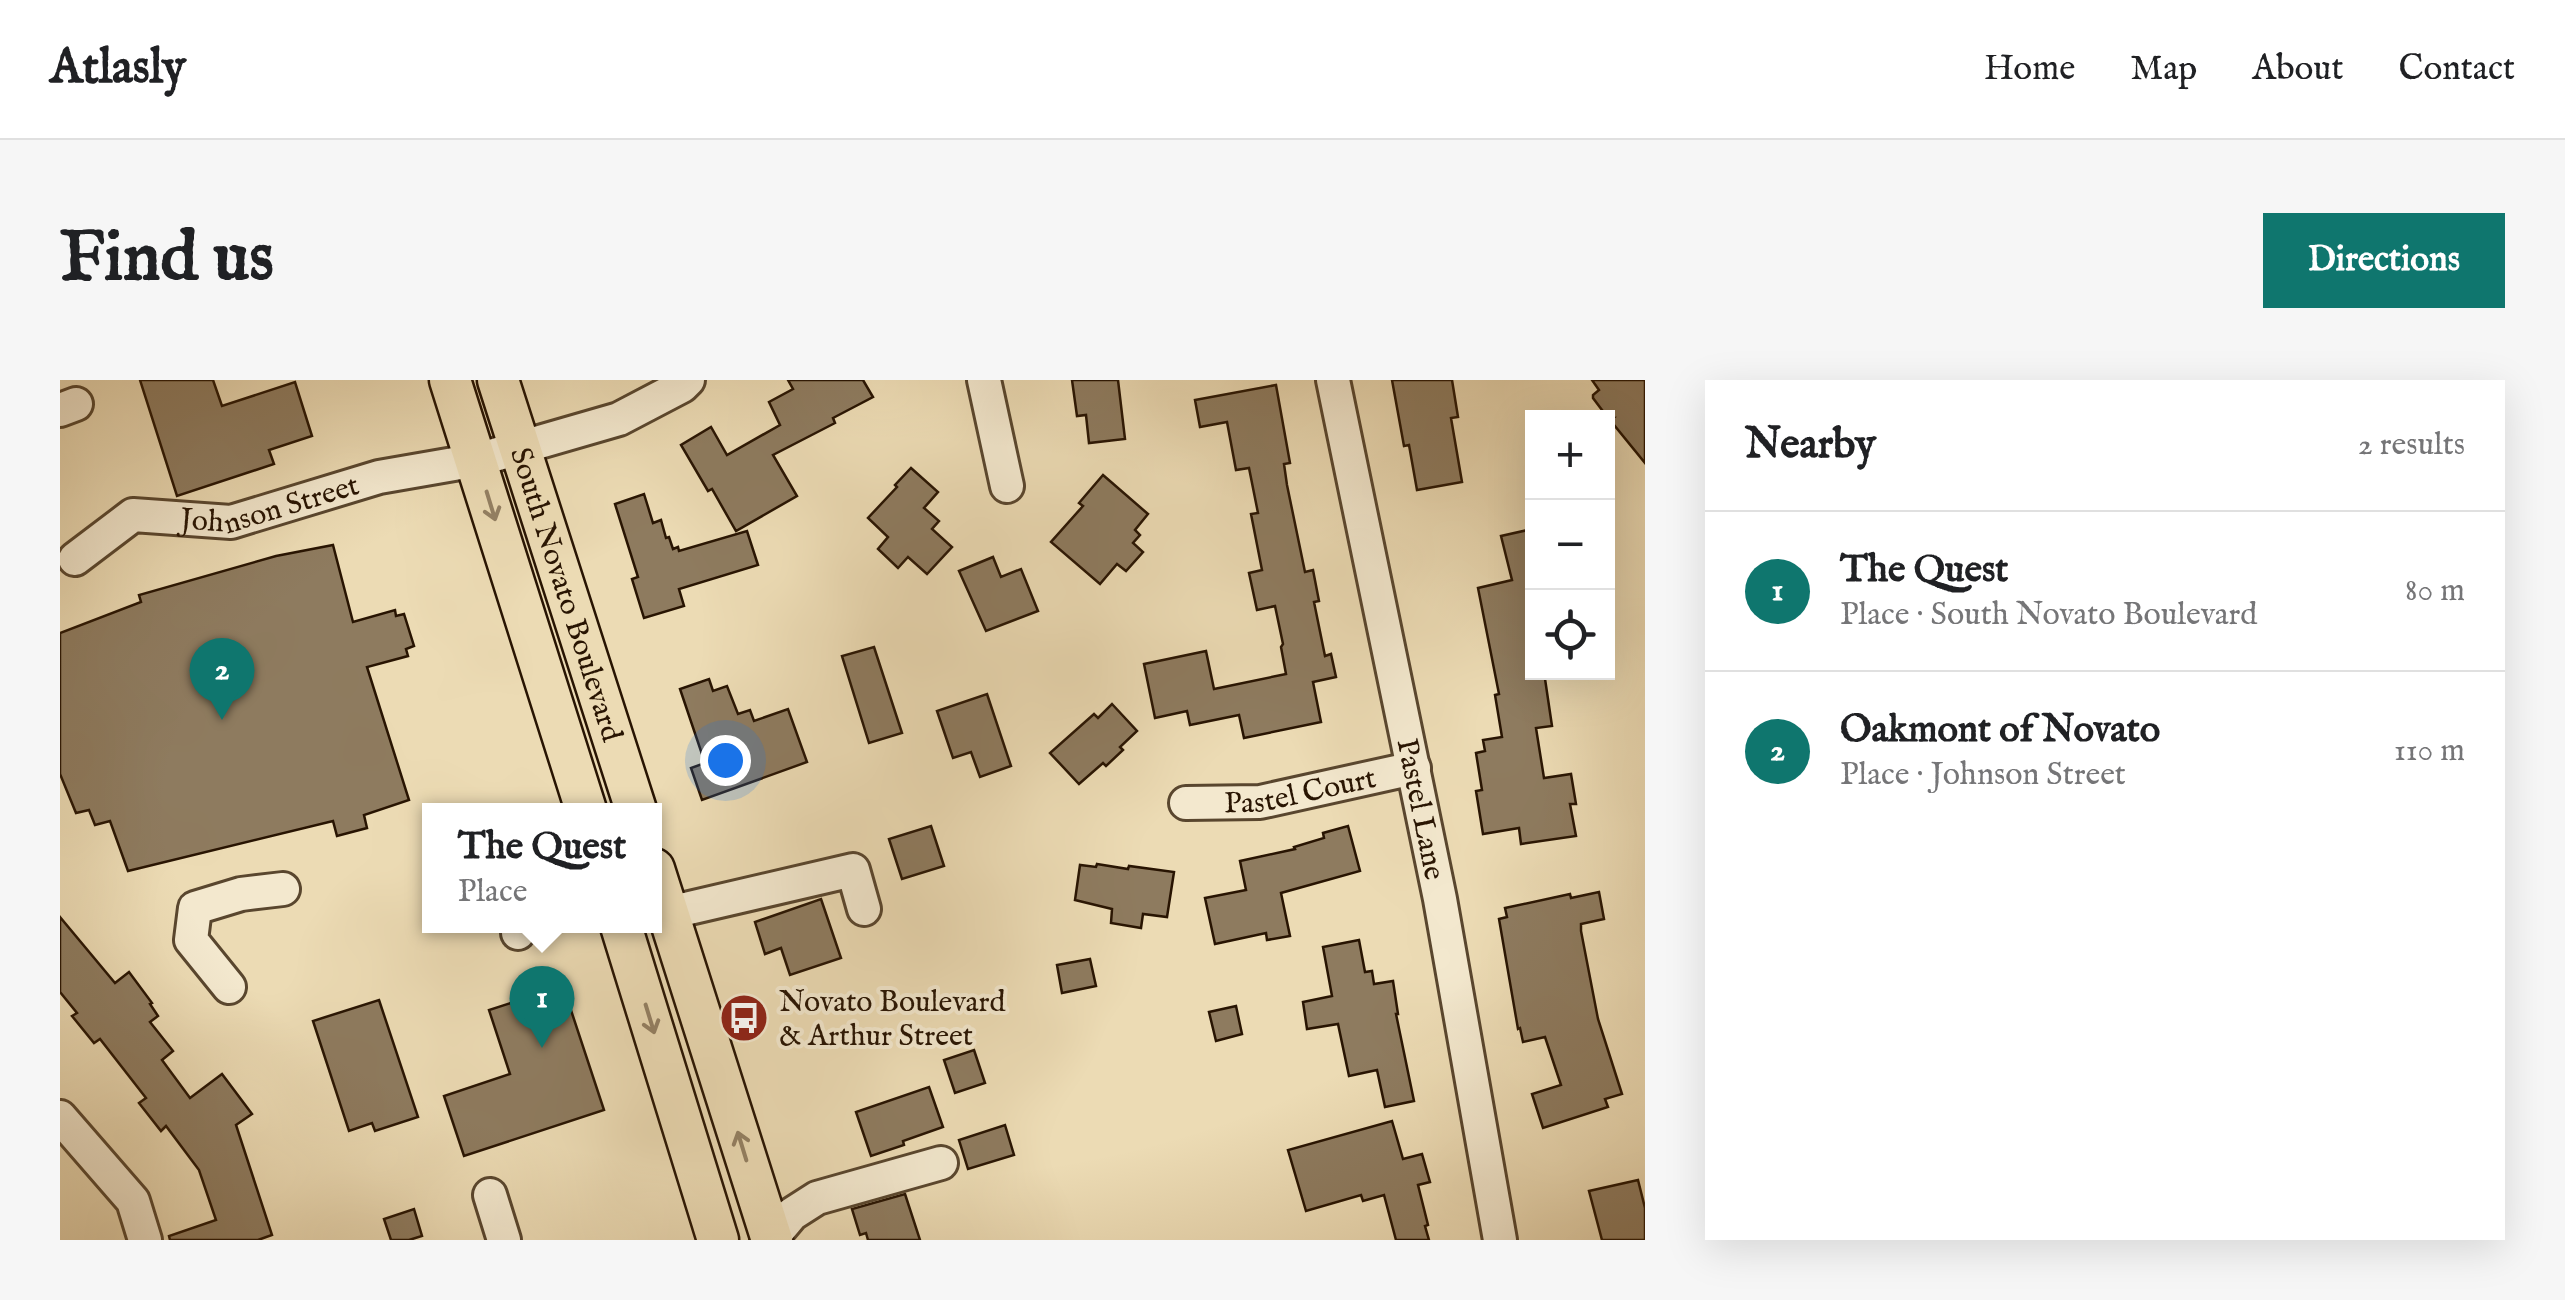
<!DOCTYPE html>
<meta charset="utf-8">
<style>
body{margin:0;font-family:"IM FELL English",serif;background:#f6f6f6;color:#202124}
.controls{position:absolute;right:30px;top:30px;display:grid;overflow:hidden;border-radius:0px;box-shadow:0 10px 40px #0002}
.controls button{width:90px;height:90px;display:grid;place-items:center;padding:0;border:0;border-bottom:2px solid #e0e0e0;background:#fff;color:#202124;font:50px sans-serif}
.you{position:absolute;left:665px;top:380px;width:35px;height:35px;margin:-25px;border:8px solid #fff;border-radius:50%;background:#1a73e8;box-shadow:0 0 0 15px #1a73e833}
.badge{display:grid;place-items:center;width:65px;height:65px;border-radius:50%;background:#0f766e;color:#fff;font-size:32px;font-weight:700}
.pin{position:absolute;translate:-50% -82px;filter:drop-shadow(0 2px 5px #0008)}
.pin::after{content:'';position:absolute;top:52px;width:35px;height:30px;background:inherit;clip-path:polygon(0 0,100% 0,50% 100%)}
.popup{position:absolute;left:362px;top:423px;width:240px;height:130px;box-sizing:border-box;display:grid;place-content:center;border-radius:0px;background:#fff;filter:drop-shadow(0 2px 8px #0005);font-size:32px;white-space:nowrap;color:#757577}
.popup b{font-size:38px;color:#202124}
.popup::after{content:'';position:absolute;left:50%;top:100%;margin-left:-20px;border:20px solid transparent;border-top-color:#fff}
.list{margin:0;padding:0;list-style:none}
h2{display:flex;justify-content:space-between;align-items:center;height:130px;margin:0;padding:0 40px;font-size:42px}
h2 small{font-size:32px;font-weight:400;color:#757577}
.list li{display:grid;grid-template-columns:65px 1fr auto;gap:30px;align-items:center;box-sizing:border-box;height:160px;padding:0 40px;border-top:2px solid #e0e0e0}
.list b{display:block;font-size:38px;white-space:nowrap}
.list p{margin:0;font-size:32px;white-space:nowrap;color:#757577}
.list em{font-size:32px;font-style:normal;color:#757577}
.icon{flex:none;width:55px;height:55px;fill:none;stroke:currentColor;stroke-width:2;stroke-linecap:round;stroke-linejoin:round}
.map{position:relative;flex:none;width:1585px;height:860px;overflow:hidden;border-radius:0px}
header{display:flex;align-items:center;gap:60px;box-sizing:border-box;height:140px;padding:0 50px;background:#fff;border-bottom:2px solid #e0e0e0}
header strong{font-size:48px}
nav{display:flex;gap:55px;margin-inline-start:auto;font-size:35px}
.intro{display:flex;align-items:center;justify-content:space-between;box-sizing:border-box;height:240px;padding:0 60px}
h1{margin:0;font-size:70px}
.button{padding:25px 45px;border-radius:0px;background:#0f766e;color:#fff;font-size:35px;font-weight:700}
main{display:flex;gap:60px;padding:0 60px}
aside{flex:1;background:#fff;border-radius:0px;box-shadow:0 10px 40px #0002}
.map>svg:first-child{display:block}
</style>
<header>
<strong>Atlasly</strong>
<nav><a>Home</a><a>Map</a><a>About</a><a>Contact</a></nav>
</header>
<div class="intro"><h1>Find us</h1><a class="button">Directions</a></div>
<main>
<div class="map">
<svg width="1585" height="860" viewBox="0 0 1585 860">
<rect width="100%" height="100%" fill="#ecdbb4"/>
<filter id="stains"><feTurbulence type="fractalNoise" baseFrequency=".002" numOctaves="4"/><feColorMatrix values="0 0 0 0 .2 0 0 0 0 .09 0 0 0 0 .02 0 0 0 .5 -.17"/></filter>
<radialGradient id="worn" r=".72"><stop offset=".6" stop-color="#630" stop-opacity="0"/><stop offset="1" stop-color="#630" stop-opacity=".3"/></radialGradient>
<!-- building -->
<g fill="#8e7b5f" stroke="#281402" stroke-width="2.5">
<polygon points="80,0 153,0 162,26 235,2 252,56 209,70 214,84 117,116"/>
<polygon points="728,0 803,0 813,17 773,38 775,43 713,75 737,116 676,151 652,109 648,111 621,65 651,47 667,75 720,45 709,22 733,9"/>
<polygon points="1012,0 1058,0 1065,59 1029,63 1026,35 1017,36"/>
<polygon points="1332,0 1392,0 1398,37 1391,38 1402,102 1357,110 1349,65 1344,66"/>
<polygon points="1532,0 1585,0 1585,83 1550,40 1553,38 1548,38 1533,18 1533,15 1539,10"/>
<polygon points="1216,5 1230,83 1224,84 1227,105 1245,192 1253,190 1259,221 1254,222 1265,276 1271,274 1276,297 1253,302 1261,342 1184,358 1179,335 1130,345 1127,331 1095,338 1084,284 1146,271 1154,309 1226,294 1221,267 1223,264 1215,226 1197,230 1189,193 1202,190 1191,134 1198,133 1189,88 1176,90 1167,42 1140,47 1135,20"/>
<polygon points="851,88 878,112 864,128 879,141 872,149 892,167 867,194 848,177 838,188 818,169 828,157 808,138 837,107 835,105"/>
<polygon points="1043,95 1088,134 1075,150 1080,155 1073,163 1083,172 1066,191 1057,184 1040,204 991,162 1023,126 1019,123"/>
<polygon points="584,114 593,143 601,140 606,158 609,157 613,169 618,167 619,171 687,151 698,185 619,209 624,226 584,238 572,199 578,197 555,124"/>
<polygon points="1472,149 1472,292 1484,292 1492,346 1476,348 1484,398 1511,394 1516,424 1510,424 1516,456 1461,464 1459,448 1423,454 1416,411 1422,410 1416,373 1425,371 1423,360 1442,357 1435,315 1439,314 1418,208 1452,200 1441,156"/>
<polygon points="273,165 293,242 335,230 336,236 344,234 354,266 346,269 348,276 307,287 349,420 304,435 307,448 277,456 273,441 68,491 50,441 35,445 29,430 16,433 0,394 0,253 81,222 79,215 216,176"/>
<polygon points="933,177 941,197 961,189 978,231 926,251 899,191"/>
<polygon points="814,267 842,353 809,363 782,276"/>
<polygon points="649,299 653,311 667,306 678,334 690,330 694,341 728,329 747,382 642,420 631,388 645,383 620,309"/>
<polygon points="927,314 951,386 920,397 911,372 893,378 877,331"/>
<polygon points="1052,324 1077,351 1060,367 1063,370 1046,386 1043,383 1019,404 990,373 1034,334 1038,338"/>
<polygon points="871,446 884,486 842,499 829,459"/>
<polygon points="1288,446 1300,491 1221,513 1230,556 1207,560 1206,553 1155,564 1145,518 1186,510 1180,481 1235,469 1234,467 1264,458 1263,453"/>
<polygon points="1037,484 1068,489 1069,486 1114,492 1107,537 1083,534 1081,548 1051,543 1052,529 1015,520 1020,485 1036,487"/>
<polygon points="1539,512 1544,539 1521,544 1521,551 1538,639 1562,714 1545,719 1548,727 1483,748 1472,714 1501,705 1485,657 1463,662 1460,648 1458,649 1439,539 1447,537 1445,528 1510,514 1511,518"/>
<polygon points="761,519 781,578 730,595 721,568 705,574 695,542"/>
<polygon points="0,537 55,603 69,592 92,623 90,624 98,636 90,642 113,671 102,680 130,718 162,694 192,734 176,745 212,855 198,860 110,860 109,856 156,840 139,790 106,746 101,751 79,723 86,718 40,659 34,663 12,636 17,633 0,612"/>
<polygon points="1299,560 1305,592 1312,591 1314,604 1333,601 1338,634 1336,634 1354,721 1325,727 1317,690 1289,696 1278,644 1247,649 1243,622 1272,616 1263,567"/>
<polygon points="1030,579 1036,606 1002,613 997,585"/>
<polygon points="503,606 544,730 404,776 384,716 450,694 429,630"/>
<polygon points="319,620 358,737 315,751 312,743 289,751 253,641"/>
<polygon points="1176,626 1182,654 1156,661 1149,632"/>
<polygon points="914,670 925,703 895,713 884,680"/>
<polygon points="869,707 883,747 843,761 844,765 811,776 796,732"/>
<polygon points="1332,741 1343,779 1362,774 1370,802 1358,805 1368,845 1365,846 1369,860 1336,860 1324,815 1303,821 1301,815 1246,831 1228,770"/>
<polygon points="945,745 954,775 908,789 899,760"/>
<polygon points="1578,800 1585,828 1585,860 1542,860 1529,811"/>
<polygon points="845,814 860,860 808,860 806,853 800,855 792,829"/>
<polygon points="354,829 362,856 349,860 331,860 324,839"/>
</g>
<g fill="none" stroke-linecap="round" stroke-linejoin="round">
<!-- minor casing -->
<g stroke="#59462e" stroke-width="38">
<g id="minor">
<polyline points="924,0 947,106"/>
<path id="s1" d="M1273 0 1380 519 1440 860"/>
<polyline points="0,30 16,24"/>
<path id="s2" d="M15 179 73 135 171 142 319 97 417 80 559 39 622 6 628 0"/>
<path id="s3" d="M1126 423 1200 422 1354 388"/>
<polyline points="608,533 793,490 804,529"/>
<polyline points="458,553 458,546"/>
<polyline points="169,607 131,560 135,528 181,514 223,509"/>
<polyline points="0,737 73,821 85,860"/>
<polyline points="430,815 444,860"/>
<polyline points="707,860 711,859 732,834 757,818 881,783"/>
</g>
</g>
<!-- major casing -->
<g stroke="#281402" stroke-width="45">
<g id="major">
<polyline points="390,0 526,430"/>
<path id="s4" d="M438 0 576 430"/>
<polyline points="594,489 712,860"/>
<polyline points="561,546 658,860"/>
</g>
</g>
<!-- minor -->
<use href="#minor" stroke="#f3e8ce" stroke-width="32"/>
<!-- major -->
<use href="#major" stroke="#ecdbb4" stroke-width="40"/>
</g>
<!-- one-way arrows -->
<defs><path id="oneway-shaft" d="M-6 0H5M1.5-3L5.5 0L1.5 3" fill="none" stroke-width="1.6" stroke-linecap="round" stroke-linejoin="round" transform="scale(2.5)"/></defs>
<g stroke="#948164">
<use href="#oneway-shaft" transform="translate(431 126) rotate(73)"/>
<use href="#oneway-shaft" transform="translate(590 639) rotate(73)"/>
<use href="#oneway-shaft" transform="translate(682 766) rotate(-107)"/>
</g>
<!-- icons -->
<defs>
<g id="bus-disc" transform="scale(2.5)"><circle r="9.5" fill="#8f2418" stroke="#f3e8ce"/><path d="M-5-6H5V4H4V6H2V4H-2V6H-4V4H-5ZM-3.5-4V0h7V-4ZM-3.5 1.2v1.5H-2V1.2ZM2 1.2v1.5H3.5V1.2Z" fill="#fff"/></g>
</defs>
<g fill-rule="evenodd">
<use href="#bus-disc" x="684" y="638"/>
</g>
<g text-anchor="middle" stroke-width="8" stroke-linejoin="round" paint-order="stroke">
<!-- street labels -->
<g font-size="30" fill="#281402" stroke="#f3e8ce">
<text dy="10" stroke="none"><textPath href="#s2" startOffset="212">Johnson Street</textPath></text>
<text dy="10" stroke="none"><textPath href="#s4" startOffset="225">South Novato Boulevard</textPath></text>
<text dy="10" stroke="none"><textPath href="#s3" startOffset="115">Pastel Court</textPath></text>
<text dy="10" stroke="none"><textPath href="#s1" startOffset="438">Pastel Lane</textPath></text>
</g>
<!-- poi labels -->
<g font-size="30" fill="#281402" stroke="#f3e8ce" text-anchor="start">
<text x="719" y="631">Novato Boulevard<tspan x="719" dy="34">&amp; Arthur Street</tspan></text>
</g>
</g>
<rect width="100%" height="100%" filter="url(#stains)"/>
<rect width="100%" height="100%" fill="url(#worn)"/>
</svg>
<div class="controls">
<button>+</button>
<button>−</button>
<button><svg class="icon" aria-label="locate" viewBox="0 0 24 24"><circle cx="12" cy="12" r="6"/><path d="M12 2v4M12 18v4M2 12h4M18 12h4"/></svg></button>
</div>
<div class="you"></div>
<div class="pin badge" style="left:482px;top:668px">1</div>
<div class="popup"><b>The Quest</b>Place</div>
<div class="pin badge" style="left:162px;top:340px">2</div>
</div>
<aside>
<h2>Nearby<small>2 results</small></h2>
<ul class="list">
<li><span class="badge">1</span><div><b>The Quest</b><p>Place · South Novato Boulevard</p></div><em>80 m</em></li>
<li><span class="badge">2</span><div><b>Oakmont of Novato</b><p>Place · Johnson Street</p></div><em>110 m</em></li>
</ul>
</aside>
</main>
